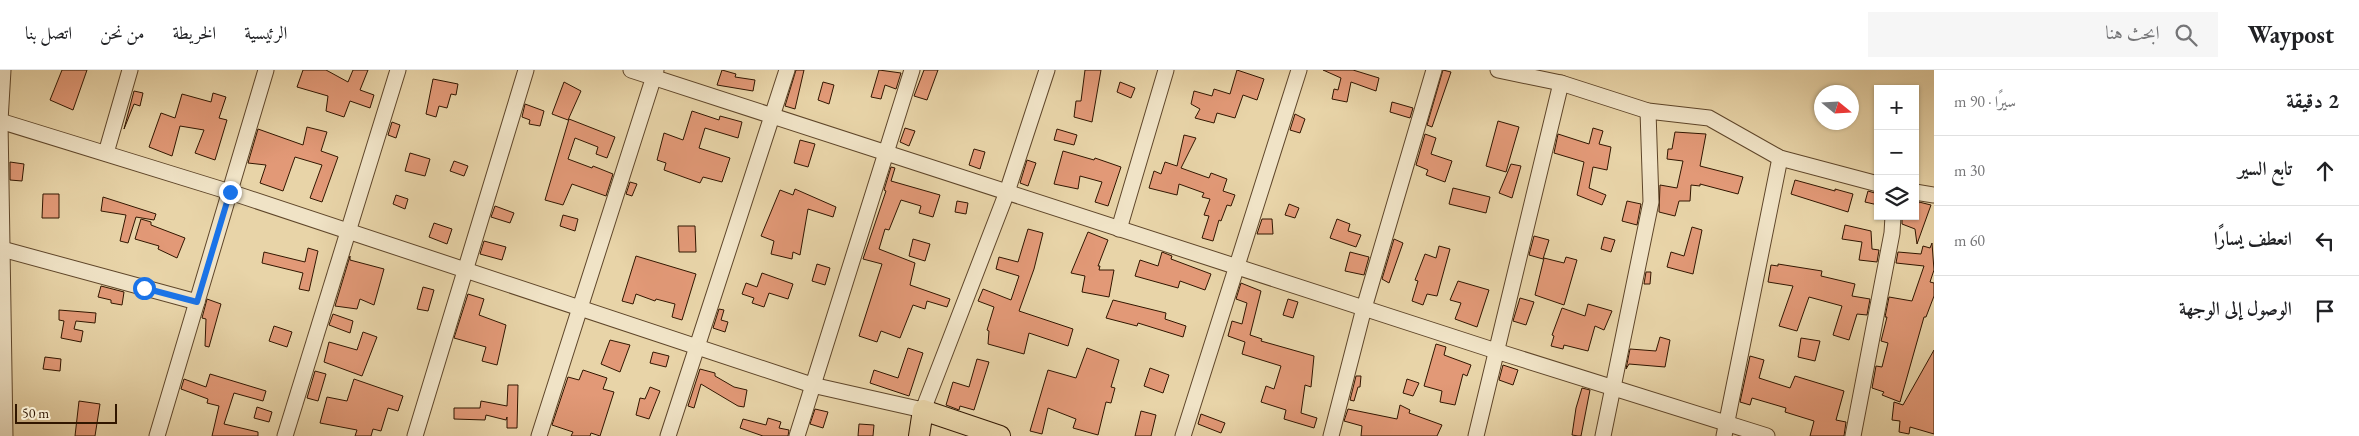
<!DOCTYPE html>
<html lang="ar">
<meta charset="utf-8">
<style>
body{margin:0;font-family:"EB Garamond",Amiri,serif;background:#f6f6f6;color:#202124;direction:rtl}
.controls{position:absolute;right:15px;top:15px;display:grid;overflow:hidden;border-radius:0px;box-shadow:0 1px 4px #0004}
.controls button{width:45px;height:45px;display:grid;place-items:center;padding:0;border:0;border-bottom:1px solid #e0e0e0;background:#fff;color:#202124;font:25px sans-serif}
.compass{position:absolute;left:1814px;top:15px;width:45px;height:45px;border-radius:50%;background:#fff;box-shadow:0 1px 4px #0004;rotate:108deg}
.scale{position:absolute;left:15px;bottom:12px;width:102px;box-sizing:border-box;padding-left:5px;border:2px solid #311600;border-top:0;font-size:14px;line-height:18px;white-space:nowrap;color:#311600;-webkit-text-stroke:4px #f0e3c6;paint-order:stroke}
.stop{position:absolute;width:15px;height:15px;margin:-11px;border:4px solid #1a73e8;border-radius:50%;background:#fff}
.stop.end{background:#1a73e8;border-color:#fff;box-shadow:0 1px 5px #0008}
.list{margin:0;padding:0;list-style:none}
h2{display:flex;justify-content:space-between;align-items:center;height:65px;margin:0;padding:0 20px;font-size:21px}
h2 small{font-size:16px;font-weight:400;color:#757577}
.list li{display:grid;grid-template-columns:32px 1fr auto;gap:15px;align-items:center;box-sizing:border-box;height:70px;padding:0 20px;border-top:1px solid #e0e0e0}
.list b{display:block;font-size:19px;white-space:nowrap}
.list em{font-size:16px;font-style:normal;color:#757577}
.icon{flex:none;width:28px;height:28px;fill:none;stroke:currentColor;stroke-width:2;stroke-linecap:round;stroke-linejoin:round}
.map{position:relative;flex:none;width:1934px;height:366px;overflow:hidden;direction:ltr}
header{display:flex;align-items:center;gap:30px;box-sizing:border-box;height:70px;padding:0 25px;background:#fff;border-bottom:1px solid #e0e0e0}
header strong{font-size:24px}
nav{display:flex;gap:28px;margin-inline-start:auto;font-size:18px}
.search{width:350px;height:45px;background:#f6f6f6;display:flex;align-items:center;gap:12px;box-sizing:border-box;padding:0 18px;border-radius:0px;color:#757577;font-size:19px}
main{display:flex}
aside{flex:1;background:#fff}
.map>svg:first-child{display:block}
</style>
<header>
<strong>Waypost</strong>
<div class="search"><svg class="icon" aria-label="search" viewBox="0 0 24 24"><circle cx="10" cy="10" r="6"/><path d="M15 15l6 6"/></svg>ابحث هنا</div>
<nav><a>الرئيسية</a><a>الخريطة</a><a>من نحن</a><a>اتصل بنا</a></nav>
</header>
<main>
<aside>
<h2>2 دقيقة<small>سيرًا · 90 m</small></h2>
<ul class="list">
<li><svg class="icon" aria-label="ahead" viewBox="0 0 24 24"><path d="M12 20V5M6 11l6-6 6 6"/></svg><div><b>تابع السير</b></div><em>30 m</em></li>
<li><svg class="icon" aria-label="left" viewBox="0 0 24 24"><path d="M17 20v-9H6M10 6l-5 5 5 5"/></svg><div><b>انعطف يسارًا</b></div><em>60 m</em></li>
<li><svg class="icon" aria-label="arrive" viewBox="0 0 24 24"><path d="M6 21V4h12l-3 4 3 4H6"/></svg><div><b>الوصول إلى الوجهة</b></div></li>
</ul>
</aside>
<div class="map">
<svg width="1934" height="366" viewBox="0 0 1934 366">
<rect width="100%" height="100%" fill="#e8d4a8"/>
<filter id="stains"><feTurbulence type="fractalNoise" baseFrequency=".004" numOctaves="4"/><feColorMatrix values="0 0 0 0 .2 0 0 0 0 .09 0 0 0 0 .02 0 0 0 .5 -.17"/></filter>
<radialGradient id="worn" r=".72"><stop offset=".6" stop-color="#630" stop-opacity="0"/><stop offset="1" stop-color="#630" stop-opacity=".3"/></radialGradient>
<!-- building -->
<g fill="#e29977" stroke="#311600">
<polygon points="62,0 87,0 73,40 50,30"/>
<polygon points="303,0 326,0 348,12 353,0 368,0 360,20 374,25 370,38 350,31 344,47 326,41 328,26 297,17"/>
<polygon points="722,0 736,4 735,7 755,10 753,21 717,15"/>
<polygon points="796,0 804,0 795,39 785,36"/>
<polygon points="879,0 901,3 896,19 885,15 881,29 871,27"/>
<polygon points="924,0 938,0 927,30 914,26"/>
<polygon points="1085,0 1101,0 1092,52 1074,47 1076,31 1081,31"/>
<polygon points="1237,0 1264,9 1257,30 1243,25 1235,48 1217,43 1214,53 1195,48 1200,39 1191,34 1194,21 1212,26 1214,19 1230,24"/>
<polygon points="1323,0 1353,0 1379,8 1376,21 1351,12 1347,32 1332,29 1334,19 1338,20 1341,8"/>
<polygon points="1443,0 1451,2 1432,57 1427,55"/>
<polygon points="433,9 458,14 456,25 451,24 447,38 439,36 436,47 426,44"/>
<polygon points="564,12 581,21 568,50 552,44"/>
<polygon points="823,12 834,15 829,34 818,30"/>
<polygon points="1120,12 1135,18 1131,28 1117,22"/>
<polygon points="134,21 143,23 140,36 134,34 124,59"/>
<polygon points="213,23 226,27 219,48 227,50 215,90 195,83 204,60 180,56 172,86 149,77 161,43 175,48 182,24 211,32"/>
<polygon points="1392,32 1413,38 1410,48 1390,42"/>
<polygon points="525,34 544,41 540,56 529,54 530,50 522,47"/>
<polygon points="692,41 719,50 720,46 742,52 738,68 705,58 699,78 730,88 722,112 703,107 700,113 664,100 666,93 657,90 664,63 683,70"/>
<polygon points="1295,44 1305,49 1300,63 1290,60"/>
<polygon points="569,49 615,67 607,88 596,84 598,77 575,68 568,89 592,98 593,96 613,104 606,126 572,114 563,135 545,130"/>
<polygon points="1498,51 1519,57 1506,102 1486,96"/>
<polygon points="392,52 400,55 396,68 388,65"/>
<polygon points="307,57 327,62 321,81 338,87 322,132 310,128 322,95 295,87 283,121 260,113 266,95 248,93 258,59 303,75"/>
<polygon points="905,58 915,61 909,76 900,72"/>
<polygon points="1593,58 1603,61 1599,74 1611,77 1607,100 1593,97 1589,118 1606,125 1602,135 1577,125 1584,92 1554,83 1558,64 1589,74"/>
<polygon points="1057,59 1077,65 1074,75 1054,70"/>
<polygon points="1675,62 1706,64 1700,96 1743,107 1738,124 1700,114 1700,116 1691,115 1690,131 1679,131 1675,146 1659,142 1660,115 1677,118 1683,91 1667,89 1668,79 1672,79"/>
<polygon points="1425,64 1436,68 1431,84 1452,91 1445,112 1426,105 1428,100 1416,95"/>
<polygon points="1184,65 1196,68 1181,98 1209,108 1211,103 1227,109 1223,121 1235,125 1231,136 1227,135 1221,151 1219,150 1213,171 1202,168 1209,146 1204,145 1210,129 1202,127 1204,123 1179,114 1177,125 1149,118 1154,101 1161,104 1165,92 1177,96"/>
<polygon points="800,70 815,74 808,97 794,93"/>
<polygon points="974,79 985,82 980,99 969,95"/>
<polygon points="1063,81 1094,90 1095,88 1121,97 1108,136 1095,132 1102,112 1080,106 1078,119 1054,114"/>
<polygon points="410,83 430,89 425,106 405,101"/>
<polygon points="1027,90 1036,93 1028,116 1020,113"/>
<polygon points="454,91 468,96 464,106 450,101"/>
<polygon points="10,92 24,94 22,111 10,110"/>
<polygon points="1511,94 1521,96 1512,128 1499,123"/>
<polygon points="891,97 895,98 891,111 940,125 933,147 919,143 921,136 901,130 889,160 885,159 879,179 915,193 910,215 950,229 947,237 927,231 925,239 913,235 900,268 881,261 877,272 859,266 882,194 863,189 886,121 884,120"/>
<polygon points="1795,110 1835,121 1835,119 1853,124 1848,142 1791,124"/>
<polygon points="630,112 637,114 632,126 626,124"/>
<polygon points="1453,118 1490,127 1486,143 1449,134"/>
<polygon points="795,119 836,137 833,147 808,139 800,185 793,182 792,189 771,184 774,171 761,166 780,120 793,125"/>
<polygon points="1868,121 1878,124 1878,135 1865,132"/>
<polygon points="43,124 59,124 59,148 42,148"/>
<polygon points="396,125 408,129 405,139 393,134"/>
<polygon points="103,127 156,144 154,150 136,147 128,173 120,171 126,145 101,141"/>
<polygon points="957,131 968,133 966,144 955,142"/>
<polygon points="1627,131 1641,134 1637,155 1622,151"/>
<polygon points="1919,132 1931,135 1917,174 1915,159 1902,154 1902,146 1915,146"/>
<polygon points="1289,134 1299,138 1295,148 1285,145"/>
<polygon points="495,136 514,143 510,153 491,147"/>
<polygon points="563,145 578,149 575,161 560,156"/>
<polygon points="141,149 151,152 151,155 185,168 177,188 158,179 159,176 135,169"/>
<polygon points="1262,149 1272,149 1273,164 1257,164"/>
<polygon points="1337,149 1350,154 1348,161 1361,165 1356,177 1330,168"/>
<polygon points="434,153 452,159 447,174 429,167"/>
<polygon points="1845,155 1871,161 1872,179 1879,180 1877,192 1859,190 1862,172 1842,169"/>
<polygon points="678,156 695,156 696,182 679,182"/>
<polygon points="1692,157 1702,160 1693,204 1667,197 1671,182 1684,186"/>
<polygon points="1028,159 1043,163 1034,199 1019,241 1073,259 1068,276 1029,263 1024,284 988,274 989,261 987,260 994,237 978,231 983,219 1011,230 1019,206 996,199 999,187 1018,192"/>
<polygon points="1088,162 1108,170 1098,196 1100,196 1099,200 1114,200 1109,227 1082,222 1085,206 1071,203"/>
<polygon points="1534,166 1549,170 1543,189 1529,185"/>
<polygon points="1604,167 1615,170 1611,182 1601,179"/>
<polygon points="913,169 930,174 925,191 909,186"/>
<polygon points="1394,169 1403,173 1389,213 1382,209"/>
<polygon points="484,171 506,177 502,190 480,184"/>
<polygon points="1932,173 1934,200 1930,212 1934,213 1934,226 1926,247 1924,247 1900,332 1882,325 1884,322 1872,318 1876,296 1882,297 1888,273 1881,271 1887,247 1885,247 1889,227 1912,231 1924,196 1896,193 1898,182 1921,184 1923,176 1930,178"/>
<polygon points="1439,176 1450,179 1437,226 1427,224 1423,235 1412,231 1418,211 1415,210 1425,184 1436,188"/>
<polygon points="308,178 318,181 309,221 299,219 303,203 262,193 264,182 305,192"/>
<polygon points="1162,182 1172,186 1171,189 1211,204 1205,220 1180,211 1178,218 1135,206 1140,190 1158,196"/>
<polygon points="1350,182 1369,187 1364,205 1345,201"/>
<polygon points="350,186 350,190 384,199 374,235 360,229 357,239 335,236"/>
<polygon points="636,186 696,204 682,250 672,247 675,234 656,229 655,231 636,224 633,234 622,231"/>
<polygon points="1566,187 1577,190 1564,235 1535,225 1544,188 1564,193"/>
<polygon points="817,194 830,198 825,215 812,211"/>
<polygon points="1778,194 1822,201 1821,206 1855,214 1852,226 1870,229 1867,245 1857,244 1849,270 1833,265 1842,236 1809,227 1797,261 1779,256 1793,216 1768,212 1771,195 1778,196"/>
<polygon points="1646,202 1651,202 1650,214 1644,214"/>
<polygon points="762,203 793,214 788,229 769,223 764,237 752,233 754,228 742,224 746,213 757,217"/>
<polygon points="1458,211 1489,220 1477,257 1455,249 1461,233 1450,230"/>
<polygon points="1241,213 1261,221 1250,265 1262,269 1261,271 1314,286 1311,317 1305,315 1301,343 1317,348 1314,358 1284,349 1286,340 1261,332 1266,316 1274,319 1281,296 1242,284 1245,272 1228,266 1232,251 1242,254 1247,233 1236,229"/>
<polygon points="101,216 124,222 122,235 111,233 111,230 98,227"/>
<polygon points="423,217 434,220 428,241 417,239"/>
<polygon points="468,224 484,229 479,245 506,255 497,295 482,291 486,277 454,268"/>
<polygon points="1520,228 1534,232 1526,255 1513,251"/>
<polygon points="207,229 221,234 209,277 205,276 206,249 202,248"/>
<polygon points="1288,229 1298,232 1293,248 1283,245"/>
<polygon points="1113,230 1166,243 1165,249 1186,256 1183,267 1138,253 1137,256 1106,248"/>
<polygon points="1588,234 1612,241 1604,260 1595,256 1588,281 1564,275 1563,279 1551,276 1554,266 1552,265 1562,238 1585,246"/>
<polygon points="719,239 724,240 721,250 728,252 725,262 713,258"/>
<polygon points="59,240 96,243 95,253 76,251 74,259 83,261 81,272 61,268 64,251 59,250"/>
<polygon points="333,244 353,251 350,263 329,255"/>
<polygon points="274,256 292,262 287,277 269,271"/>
<polygon points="363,262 377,267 362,306 324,292 329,272 357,280"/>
<polygon points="1660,267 1670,270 1665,297 1629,294 1626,299 1630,279 1656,281"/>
<polygon points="1801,268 1820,271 1815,291 1798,287"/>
<polygon points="610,270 630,275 620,302 601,294"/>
<polygon points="1436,274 1446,277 1444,285 1471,295 1467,306 1463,304 1455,335 1440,332 1442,321 1424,316"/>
<polygon points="908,278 923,283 909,326 870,313 874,300 898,308"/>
<polygon points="1087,278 1119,290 1111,317 1115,318 1111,333 1106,332 1098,365 1073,358 1076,349 1048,338 1042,364 1030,361 1048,300 1076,308"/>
<polygon points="1934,280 1934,364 1910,357 1909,364 1899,362 1900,351 1892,350 1894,332 1903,335"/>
<polygon points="653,282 669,286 666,297 650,293"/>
<polygon points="1750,286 1764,290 1759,308 1790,318 1795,306 1844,321 1836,350 1846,352 1844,366 1810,366 1814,351 1785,342 1786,338 1752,328 1750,335 1740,332"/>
<polygon points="45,287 61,289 60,301 43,299"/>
<polygon points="977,289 989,292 974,340 960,336 959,340 946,335 953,312 969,317"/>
<polygon points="1503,295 1518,300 1513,315 1499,310"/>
<polygon points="1150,298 1169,305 1163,323 1144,316"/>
<polygon points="700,299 715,303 715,306 734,317 747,320 744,337 738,336 701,314 694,338 688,336"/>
<polygon points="583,300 607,308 603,319 614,322 600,366 591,363 590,366 571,366 573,362 552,355 568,307 579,310"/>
<polygon points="315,301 326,304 318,331 307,328"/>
<polygon points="210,304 266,321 263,331 234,323 224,354 258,362 258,366 212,366 219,336 207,333 208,329 181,319 184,309 206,317"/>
<polygon points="1356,306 1361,306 1360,317 1358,317 1354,331 1350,330"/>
<polygon points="354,309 403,326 398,341 388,338 381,361 373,359 371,366 355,366 357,360 320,353 327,327 347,331"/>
<polygon points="1407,309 1419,313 1413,326 1403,323"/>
<polygon points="508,315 518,315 517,358 507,358 507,347 506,350 486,345 485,350 454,349 454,338 480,338 481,331 507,336"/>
<polygon points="650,317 660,321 649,349 636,345 640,328 645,329"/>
<polygon points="1582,318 1590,320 1581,366 1578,366 1572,365 1576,338"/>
<polygon points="79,331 100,334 95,366 75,366"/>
<polygon points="1400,335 1410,340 1409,343 1442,355 1437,366 1361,366 1362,356 1344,351 1348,339 1397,349"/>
<polygon points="257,337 272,342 269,352 254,348"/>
<polygon points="815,339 828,342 823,358 810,354"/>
<polygon points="1141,341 1156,345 1151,366 1135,366"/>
<polygon points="1201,344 1225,353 1221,363 1198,354"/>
<polygon points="768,348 781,352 779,358 789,360 788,366 763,366 740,358 743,349 766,355"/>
<polygon points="859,354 874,355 873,366 858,366"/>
</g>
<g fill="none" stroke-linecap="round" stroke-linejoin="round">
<!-- minor casing -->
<g stroke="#5f462a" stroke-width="17">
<g id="minor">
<polyline points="3,0 0,51 5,366"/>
<polyline points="631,0 1496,281 1767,366"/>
<polyline points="1498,0 1561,13 1648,41 1709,48 1780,88 1878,114"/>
<polyline points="0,51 230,122 812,315 923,340 1007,122 1047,0"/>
<polyline points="106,83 130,0"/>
<polyline points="1915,122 1934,125"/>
<polyline points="1119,159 1166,0"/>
<polyline points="2,179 197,232"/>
<polyline points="157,366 266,0"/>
<polyline points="285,366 398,0"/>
<polyline points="415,366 526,0"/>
<polyline points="539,366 656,0"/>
<polyline points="668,366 787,0"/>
<polyline points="797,366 912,0"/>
<polyline points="1183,366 1299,0"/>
<polyline points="1331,366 1364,238 1434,0"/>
<polyline points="1476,366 1561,13"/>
<polyline points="1603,366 1651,132 1648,41"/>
<polyline points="1724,366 1780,88"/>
<polyline points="1853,366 1892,163 1893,146"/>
</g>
</g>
<!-- major casing -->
<g stroke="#311600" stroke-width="22">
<polyline id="major" points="919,366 923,340 1000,366"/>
</g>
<!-- minor -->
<use href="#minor" stroke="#f0e3c6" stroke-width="15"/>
<!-- major -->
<use href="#major" stroke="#e8d4a8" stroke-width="20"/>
</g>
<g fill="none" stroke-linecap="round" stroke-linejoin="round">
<!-- route -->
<polyline stroke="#1a73e8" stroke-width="6" points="144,218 197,232 230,122"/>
</g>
<rect width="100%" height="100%" filter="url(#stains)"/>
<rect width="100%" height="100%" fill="url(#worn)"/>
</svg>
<div class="controls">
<button>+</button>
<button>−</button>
<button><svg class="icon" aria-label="layers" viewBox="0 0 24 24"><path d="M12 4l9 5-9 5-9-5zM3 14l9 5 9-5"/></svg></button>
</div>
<svg class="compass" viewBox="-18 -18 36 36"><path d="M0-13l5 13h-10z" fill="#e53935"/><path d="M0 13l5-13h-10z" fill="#757577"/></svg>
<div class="scale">50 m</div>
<div class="stop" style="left:144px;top:218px"></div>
<div class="stop end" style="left:230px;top:122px"></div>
</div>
</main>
